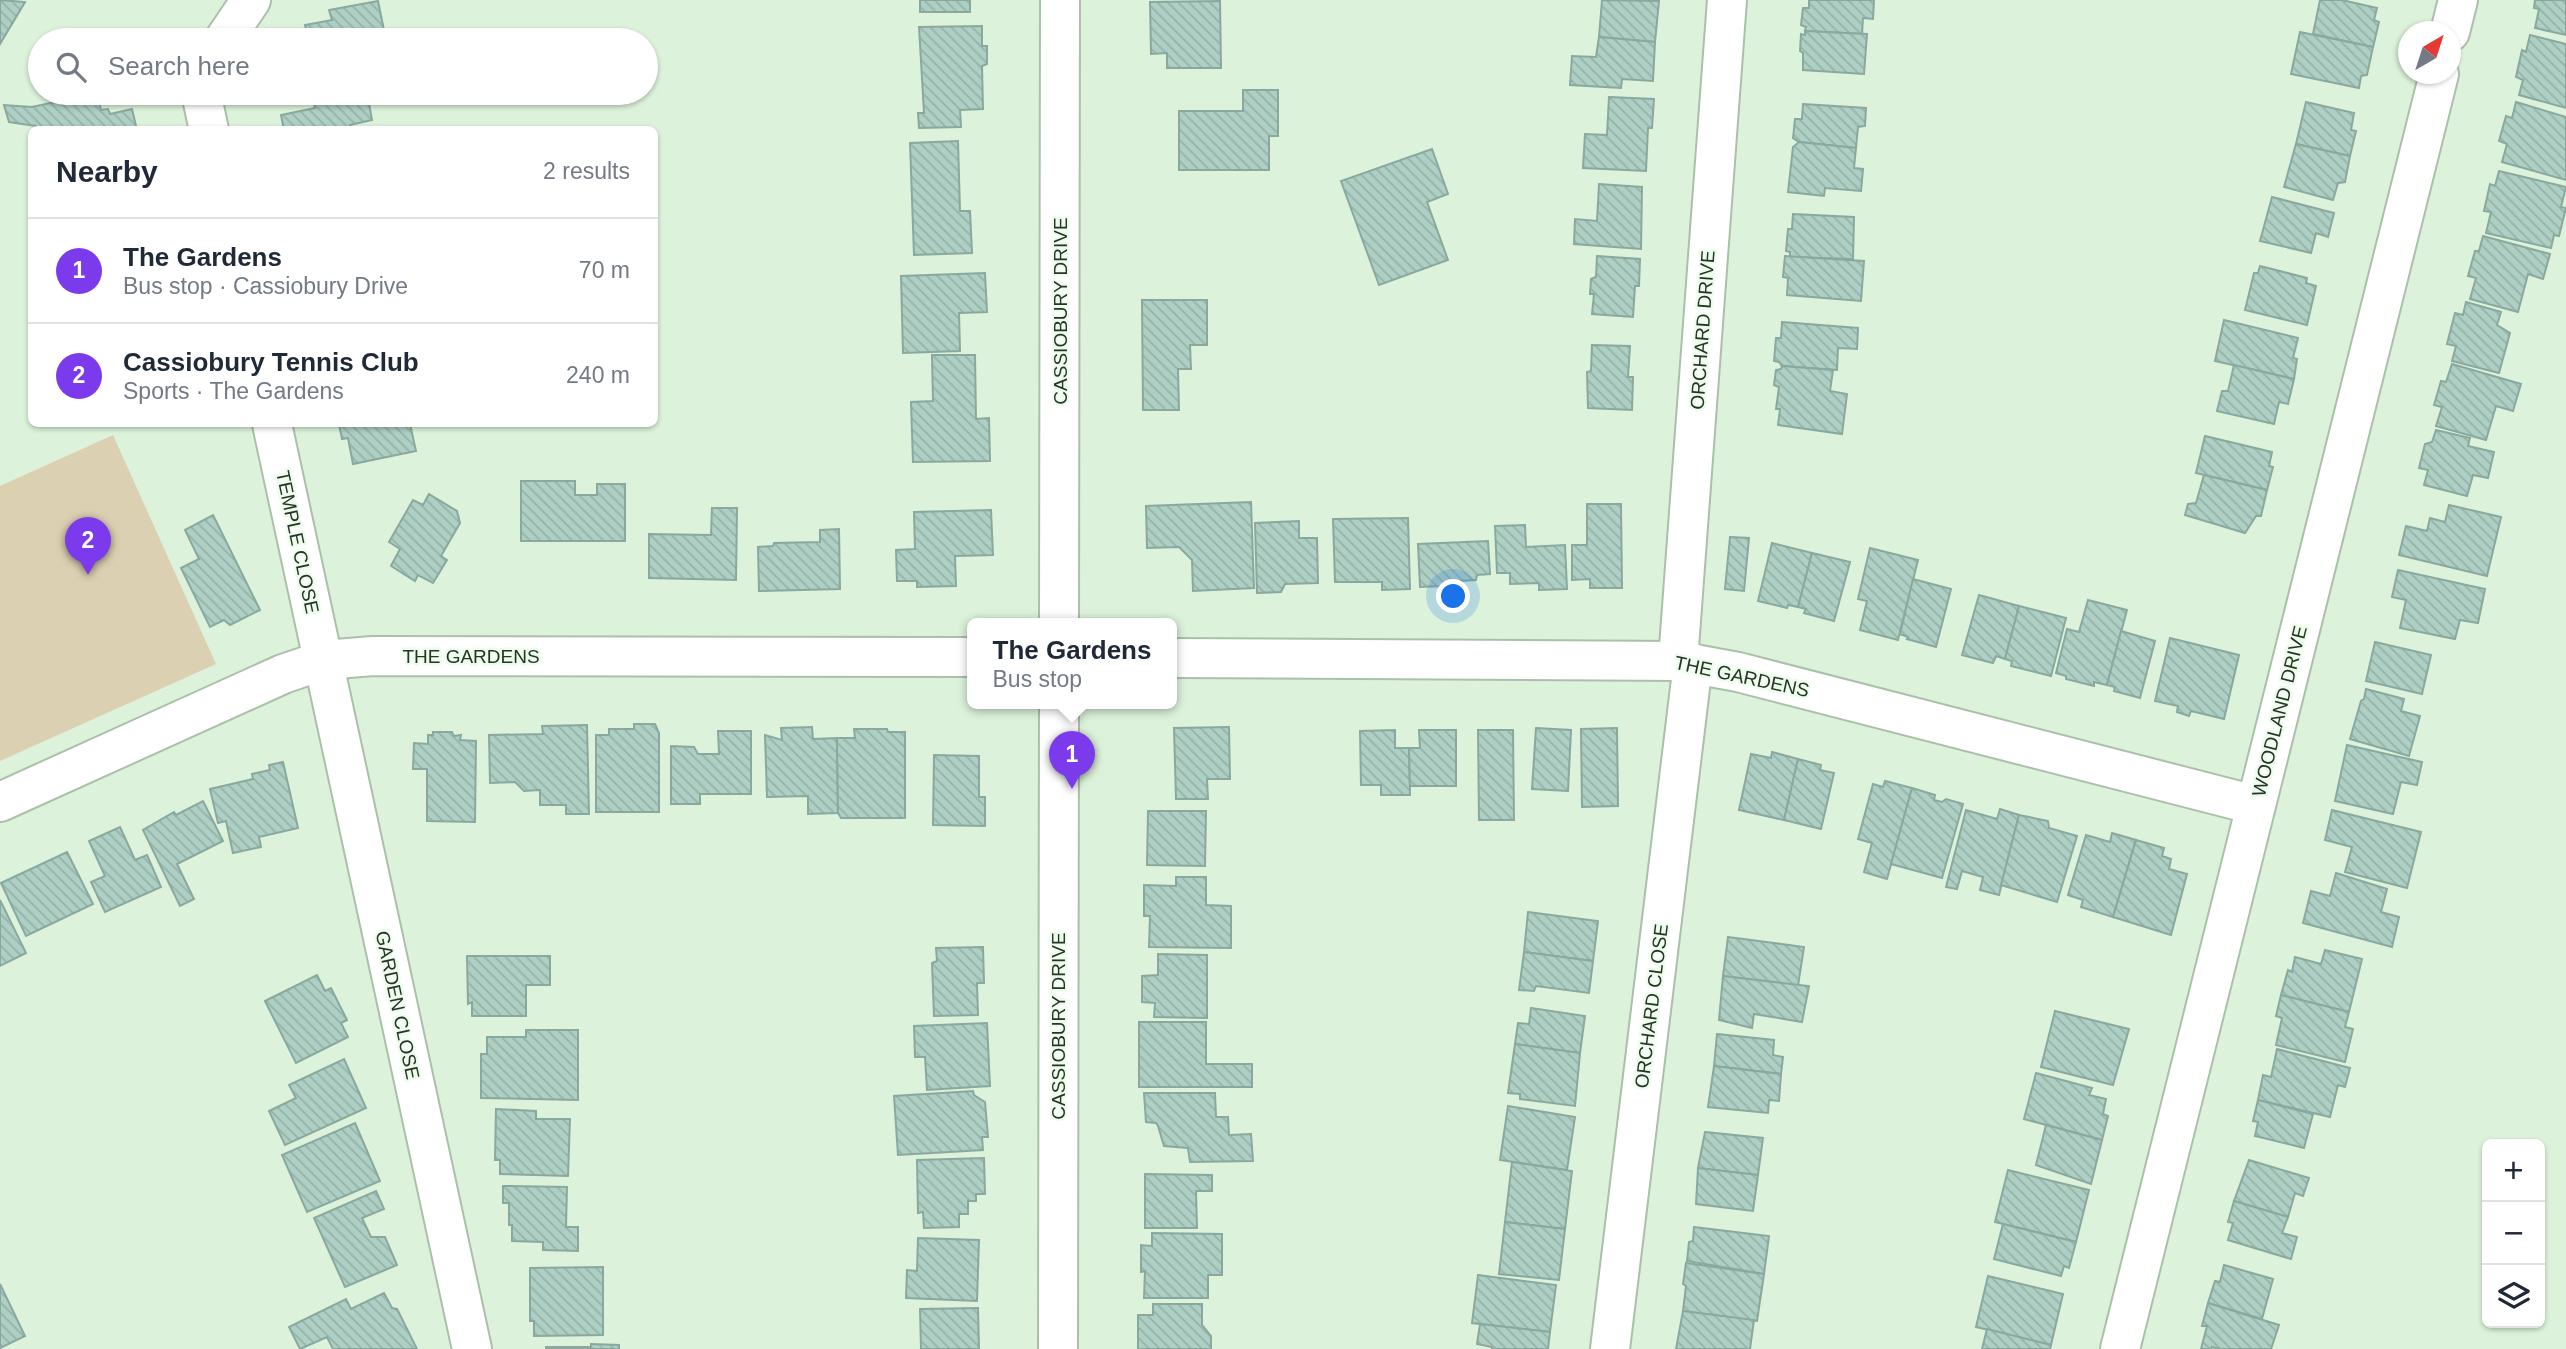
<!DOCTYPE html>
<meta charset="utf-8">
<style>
body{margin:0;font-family:Helvetica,sans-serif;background:#f6f6f7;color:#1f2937}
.controls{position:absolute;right:21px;bottom:21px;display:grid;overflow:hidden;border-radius:10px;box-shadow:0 2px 5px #0004}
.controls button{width:63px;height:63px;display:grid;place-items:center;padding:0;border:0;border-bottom:2px solid #e0e1e3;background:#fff;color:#1f2937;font:35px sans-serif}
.compass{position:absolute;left:2398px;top:21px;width:63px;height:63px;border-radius:50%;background:#fff;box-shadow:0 2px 5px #0004;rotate:39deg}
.you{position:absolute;left:1454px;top:597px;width:24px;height:24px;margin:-18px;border:5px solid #fff;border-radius:50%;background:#1a73e8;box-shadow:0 0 0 10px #1a73e833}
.badge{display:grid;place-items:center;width:46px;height:46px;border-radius:50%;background:#7c3aed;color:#fff;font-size:23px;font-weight:700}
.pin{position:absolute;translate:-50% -58px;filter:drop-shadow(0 2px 4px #0008)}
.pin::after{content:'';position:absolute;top:37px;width:24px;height:21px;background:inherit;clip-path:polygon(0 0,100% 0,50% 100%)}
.popup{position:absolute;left:967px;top:618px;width:210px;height:91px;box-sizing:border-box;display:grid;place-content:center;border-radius:10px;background:#fff;filter:drop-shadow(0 2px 5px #0005);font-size:23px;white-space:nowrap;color:#747a83}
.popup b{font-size:26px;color:#1f2937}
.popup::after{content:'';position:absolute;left:50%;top:100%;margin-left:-14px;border:14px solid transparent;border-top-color:#fff}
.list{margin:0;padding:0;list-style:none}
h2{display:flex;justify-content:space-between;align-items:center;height:91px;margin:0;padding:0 28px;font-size:30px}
h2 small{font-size:23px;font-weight:400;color:#747a83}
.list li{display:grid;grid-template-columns:46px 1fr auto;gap:21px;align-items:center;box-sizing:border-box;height:105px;padding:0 28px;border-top:2px solid #e0e1e3}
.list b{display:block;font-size:26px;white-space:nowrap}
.list p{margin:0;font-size:23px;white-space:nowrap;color:#747a83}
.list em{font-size:23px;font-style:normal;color:#747a83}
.icon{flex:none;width:38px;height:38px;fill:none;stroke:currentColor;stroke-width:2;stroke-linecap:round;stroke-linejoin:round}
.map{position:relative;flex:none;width:2566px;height:1349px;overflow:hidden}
.search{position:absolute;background:#fff;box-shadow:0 2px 5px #0004;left:28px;top:28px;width:630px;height:77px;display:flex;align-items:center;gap:18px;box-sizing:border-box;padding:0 24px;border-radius:38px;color:#747a83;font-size:26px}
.panel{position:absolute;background:#fff;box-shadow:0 2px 5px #0004;left:28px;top:126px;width:630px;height:301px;border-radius:10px}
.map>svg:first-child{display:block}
</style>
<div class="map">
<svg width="2566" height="1349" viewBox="0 0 2566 1349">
<defs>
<pattern id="building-back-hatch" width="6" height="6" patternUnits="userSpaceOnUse" patternTransform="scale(1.75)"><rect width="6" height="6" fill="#aecfc3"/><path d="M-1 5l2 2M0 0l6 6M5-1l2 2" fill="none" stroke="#96b2a8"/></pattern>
</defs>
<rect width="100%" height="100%" fill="#dcf2da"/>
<!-- pitch -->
<polygon fill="#dcd0b2" points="113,435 216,664 0,761 0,486"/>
<!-- building -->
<g fill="url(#building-back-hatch)" stroke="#89a99e" stroke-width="2">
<polygon points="0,0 25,2 0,44"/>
<rect x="920" y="0" width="50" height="12"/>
<polygon points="1602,0 1659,1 1655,42 1599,37"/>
<polygon points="1809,0 1874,0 1873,19 1863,18 1862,34 1805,31 1806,27 1801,25 1803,8 1809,8"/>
<polygon points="2320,0 2342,0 2377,8 2374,20 2379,22 2373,47 2313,34"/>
<polygon points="2535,0 2566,0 2566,35 2535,28 2539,9 2534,8"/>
<polygon points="378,1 386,40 308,40 305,25 332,20 329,10"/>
<polygon points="1220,1 1221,68 1167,68 1167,53 1151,54 1150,2"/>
<polygon points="982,26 982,46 987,46 987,64 982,66 983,109 960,110 961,127 919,128 918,113 924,113 919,27"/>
<polygon points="1805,31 1867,34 1864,74 1803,70 1803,53 1800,51 1801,34 1805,35"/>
<polygon points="2300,32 2373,47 2367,75 2361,76 2359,88 2291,74"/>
<polygon points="2530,35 2566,44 2566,108 2519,95 2523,80 2516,77 2522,50 2526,52"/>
<polygon points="1599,37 1655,42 1653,81 1622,79 1621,88 1570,85 1572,56 1596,57"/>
<polygon points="1243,90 1278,90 1278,136 1269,136 1269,170 1179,170 1179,111 1243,111"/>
<polygon points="97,93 101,110 108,109 110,114 132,109 137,130 37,130 36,126 9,122 4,105 32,107"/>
<polygon points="295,93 337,93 297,101"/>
<polygon points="345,94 346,99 362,96 363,99 368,98 372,120 350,125 351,130 284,130 281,115 315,108 313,100"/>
<polygon points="1609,97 1654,99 1652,128 1648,128 1646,171 1583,168 1585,134 1607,135"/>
<polygon points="2306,102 2354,113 2351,130 2356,131 2350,156 2296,144"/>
<polygon points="2516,102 2566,117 2566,180 2502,162 2507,144 2499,141 2506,116 2512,118"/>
<polygon points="1803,104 1866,108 1865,126 1858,127 1856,148 1799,142 1793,138 1795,119 1802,119"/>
<polygon points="958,141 960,211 970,211 972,253 914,255 910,143"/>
<polygon points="1799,142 1856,148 1854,168 1863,169 1861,191 1825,188 1824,196 1788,192 1793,147"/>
<polygon points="2296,144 2350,156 2345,182 2338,183 2333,200 2284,187"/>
<polygon points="1432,149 1448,194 1427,202 1448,260 1379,285 1341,181"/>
<polygon points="2499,171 2566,187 2561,207 2566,208 2559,236 2554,235 2551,248 2486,233 2491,212 2484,211 2490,184 2495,186"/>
<polygon points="1599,184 1642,187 1641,249 1574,244 1575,219 1597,221"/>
<polygon points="2272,197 2334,213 2328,237 2316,233 2311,253 2260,241"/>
<polygon points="1793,214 1854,217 1853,259 1790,257 1790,252 1786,251 1788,229 1792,229"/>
<polygon points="2483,236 2550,254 2543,279 2528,274 2518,312 2470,299 2476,278 2468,276 2475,251 2479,251"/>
<polygon points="1597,256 1640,259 1639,286 1635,286 1633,317 1592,314 1594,294 1590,294 1591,279 1596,277"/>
<polygon points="1785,256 1864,261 1861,301 1787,295 1788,278 1783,277"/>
<polygon points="2260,266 2307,278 2306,283 2316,286 2307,325 2245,310 2254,273 2258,273"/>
<polygon points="985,273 987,312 959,313 960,351 903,353 901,276"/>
<polygon points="1142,300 1207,300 1207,345 1190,345 1191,369 1178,369 1179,410 1143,410"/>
<polygon points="2466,302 2501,312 2497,325 2510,333 2499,373 2452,361 2456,346 2447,344 2455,313 2463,315"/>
<polygon points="2224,320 2298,338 2293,358 2297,359 2294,379 2215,361"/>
<polygon points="1782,322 1858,328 1857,349 1838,348 1837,370 1782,366 1779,362 1774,361 1776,338 1781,338"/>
<polygon points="1592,345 1630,346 1628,377 1633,377 1632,410 1588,408 1587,372 1591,371"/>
<polygon points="932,355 975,355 976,419 989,418 990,461 913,462 911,402 933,401"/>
<polygon points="2452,364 2521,384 2513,411 2496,406 2486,440 2436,426 2442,407 2434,405 2441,381 2446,382"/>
<polygon points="2234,365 2294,379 2288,404 2279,402 2274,424 2217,411 2222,391 2228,391"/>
<polygon points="1782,366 1833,370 1830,391 1847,394 1842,434 1778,425 1780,409 1776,409 1779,387 1774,385 1776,370 1781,369"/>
<polygon points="339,424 410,424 416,451 353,464 348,438 342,439"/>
<polygon points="2436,430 2470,438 2468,446 2494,452 2488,478 2473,475 2467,496 2424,485 2428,470 2419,468 2425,444 2432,442"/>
<polygon points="2205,436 2272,452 2269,466 2273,467 2267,490 2196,473"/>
<polygon points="2204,475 2267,490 2261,516 2256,516 2245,533 2185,515 2188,504 2196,503"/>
<polygon points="521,481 575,481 575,495 597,495 597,484 625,484 625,541 521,541"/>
<polygon points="429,494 457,511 460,523 441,556 447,560 433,583 418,575 415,581 391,566 400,549 389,542 413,500 423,505"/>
<polygon points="1251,502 1254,588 1193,591 1192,560 1179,547 1147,548 1146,506"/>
<polygon points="1587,504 1621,504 1622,588 1590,588 1590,579 1572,580 1572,545 1587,545"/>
<polygon points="2449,505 2501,517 2487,576 2399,555 2406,526 2427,531 2430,518 2445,522"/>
<polygon points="712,508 737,508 736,580 649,578 649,534 711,535"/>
<polygon points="991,510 993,555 955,556 956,586 917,587 917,581 897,581 896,550 915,549 914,512"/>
<polygon points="213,515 260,610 230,625 224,620 210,627 181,568 199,559 185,530"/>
<polygon points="1408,518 1410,589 1382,590 1382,582 1335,582 1333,519"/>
<polygon points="1299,521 1299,538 1317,538 1318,583 1285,584 1281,592 1257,593 1255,523"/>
<polygon points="1525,525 1526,547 1565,545 1567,589 1539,590 1539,583 1510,584 1510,573 1497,573 1495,526"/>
<polygon points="839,529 840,589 759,591 758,547 773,546 774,543 820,542 820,530"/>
<polygon points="1730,537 1749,538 1744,591 1725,589"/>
<polygon points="1488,541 1490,574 1477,575 1476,580 1444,582 1444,586 1420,587 1418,544"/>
<polygon points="1772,543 1812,553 1798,607 1788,605 1787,608 1758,601"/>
<polygon points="1870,548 1918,560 1898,640 1860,630 1867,601 1858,599"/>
<polygon points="1812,553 1850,562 1834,621 1804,613 1806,609 1798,607"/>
<polygon points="2398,570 2485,589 2478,623 2460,620 2455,639 2400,628 2406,600 2392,597"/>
<polygon points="1913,579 1951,589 1936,647 1907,639 1908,637 1900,634"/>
<polygon points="1979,595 2019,606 2005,659 1996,656 1993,663 1962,655"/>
<polygon points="2088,600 2127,610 2107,685 2094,682 2094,686 2066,679 2066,676 2056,673 2067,629 2079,632"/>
<polygon points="2019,606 2066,618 2051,676 2011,666 2012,661 2005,659"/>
<polygon points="2121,631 2155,641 2140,698 2114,691 2115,687 2107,685"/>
<polygon points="2170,638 2239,655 2224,719 2191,711 2189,716 2177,712 2178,706 2155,701"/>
<polygon points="2375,642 2431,655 2422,694 2366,681"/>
<polygon points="2366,689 2404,699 2401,711 2420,716 2409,756 2350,739 2361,701 2364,699"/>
<polygon points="634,724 655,724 659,733 659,812 596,812 596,735 609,735 609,729 634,729"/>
<polygon points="587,725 589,814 566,814 566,805 540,805 540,790 524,791 515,782 490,783 489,735 543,734 542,726"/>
<polygon points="812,727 813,739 837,738 838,813 808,814 808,796 767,797 765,735 782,740 781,728"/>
<polygon points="1229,727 1230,779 1207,779 1208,799 1176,799 1174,728"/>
<polygon points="1536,728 1571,730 1568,791 1532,789"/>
<polygon points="1617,728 1618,806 1582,807 1581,729"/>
<polygon points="854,729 887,729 888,732 905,732 905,818 841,818 838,813 837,738 855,738"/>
<polygon points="1395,730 1395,748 1409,748 1410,795 1381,795 1381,785 1361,785 1360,731"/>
<polygon points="1419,730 1456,730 1456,786 1410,786 1409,748 1420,748"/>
<polygon points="1478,730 1513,730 1514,820 1479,820"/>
<polygon points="718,731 751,731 751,794 700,794 700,804 671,804 671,746 694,747 698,754 719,754"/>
<polygon points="433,732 452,732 454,736 461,735 460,740 476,741 475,822 427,821 427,769 413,769 414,743 428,744 428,735 433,735"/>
<polygon points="2347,745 2422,762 2417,785 2401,782 2393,814 2335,801"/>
<polygon points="1772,752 1798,759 1784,820 1739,810 1751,754 1771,758"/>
<polygon points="934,755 979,756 979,797 985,797 985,826 933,825"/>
<polygon points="1798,759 1821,765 1820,770 1834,773 1821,829 1784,820"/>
<polygon points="283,762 298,828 259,837 261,847 233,853 226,821 218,823 210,789 253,779 252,774 270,770 269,765"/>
<polygon points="1885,781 1912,788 1887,879 1864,872 1872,843 1858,839 1873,784 1883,787"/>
<polygon points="1912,788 1935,795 1934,800 1942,802 1946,799 1963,804 1942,878 1891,864"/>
<polygon points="203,801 223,841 177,864 194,899 180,906 143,830 174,812 176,815"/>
<polygon points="2000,809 2019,815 1999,895 1980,890 1983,877 1962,871 1957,889 1946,887 1966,810 1997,819"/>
<polygon points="2332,810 2421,832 2407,888 2345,872 2352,847 2325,840"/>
<polygon points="1148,811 1206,811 1205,866 1147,865"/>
<polygon points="2019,815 2048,821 2049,828 2077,836 2057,902 2001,885"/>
<polygon points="120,827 135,860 147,855 161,887 105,912 91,882 105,876 89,841"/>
<polygon points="2112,833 2136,840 2113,917 2081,907 2083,900 2068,895 2086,835 2110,842"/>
<polygon points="2136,840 2164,848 2162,856 2171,859 2169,869 2187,874 2171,935 2113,917"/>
<polygon points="67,852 93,904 26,936 1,883"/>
<polygon points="2336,873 2387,889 2381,912 2399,917 2392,947 2303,923 2311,891 2330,896"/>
<polygon points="1176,877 1206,877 1206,905 1231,906 1231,948 1149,947 1150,916 1144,916 1144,885 1176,886"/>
<polygon points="0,900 26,953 0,966"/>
<polygon points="1528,912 1598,921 1593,961 1524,952"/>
<polygon points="1728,937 1804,947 1798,986 1723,976"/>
<polygon points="983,947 984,983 977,983 978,1015 934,1016 932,963 937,961 936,948"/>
<polygon points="2325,950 2362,959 2349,1012 2281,995 2288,970 2292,972 2295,957 2321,964"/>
<polygon points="1524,952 1593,961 1589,993 1536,986 1534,991 1519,990"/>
<polygon points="1158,954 1207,955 1207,1018 1154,1017 1155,1003 1142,1002 1142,976 1158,975"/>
<polygon points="467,956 550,956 550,985 526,985 526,1016 472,1016 472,1002 468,1004"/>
<polygon points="317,975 325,991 331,988 347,1020 341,1023 348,1037 296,1063 265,1001"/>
<polygon points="1723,976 1809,986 1802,1022 1754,1014 1752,1028 1719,1020"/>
<polygon points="2281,995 2349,1012 2345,1027 2353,1029 2345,1062 2276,1045 2282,1018 2276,1016"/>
<polygon points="1531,1008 1585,1016 1580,1053 1515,1044 1518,1023 1529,1024"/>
<polygon points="2055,1011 2129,1029 2113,1085 2041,1067"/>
<polygon points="1139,1022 1206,1022 1206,1064 1252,1064 1252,1087 1139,1087"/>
<polygon points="987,1023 990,1086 927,1090 925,1057 915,1057 914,1026"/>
<polygon points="526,1030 578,1030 578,1100 481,1098 481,1054 487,1054 487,1037 526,1037"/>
<polygon points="1717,1034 1774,1040 1773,1055 1783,1057 1781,1074 1714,1066"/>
<polygon points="1515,1044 1580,1053 1575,1106 1520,1099 1520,1094 1508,1093"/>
<polygon points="2277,1049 2350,1068 2345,1087 2338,1085 2330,1117 2258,1100 2263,1075 2271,1077"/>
<polygon points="344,1059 366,1108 285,1145 269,1111 296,1098 289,1085"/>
<polygon points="1714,1066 1781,1074 1779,1101 1769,1100 1768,1113 1708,1107"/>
<polygon points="2036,1073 2092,1088 2089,1095 2106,1099 2103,1114 2108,1116 2102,1140 2024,1119"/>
<polygon points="973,1091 974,1095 985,1102 988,1137 982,1137 983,1150 898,1155 894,1096"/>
<polygon points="1144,1093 1215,1093 1216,1117 1228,1117 1229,1135 1251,1134 1253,1161 1190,1162 1188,1148 1164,1146 1158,1126 1156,1123 1146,1122"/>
<polygon points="2258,1100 2313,1114 2304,1148 2255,1136 2258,1122 2253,1121"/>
<polygon points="1508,1106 1575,1117 1567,1170 1500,1160"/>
<polygon points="496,1109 536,1111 536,1119 570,1119 568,1176 500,1174 500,1160 495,1160"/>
<polygon points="355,1123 380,1181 307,1212 282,1155"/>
<polygon points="2046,1125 2102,1140 2091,1184 2036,1165"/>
<polygon points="1705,1132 1763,1138 1758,1175 1698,1168"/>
<polygon points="984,1158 985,1194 976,1194 976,1201 968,1201 968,1214 959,1214 959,1227 924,1228 923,1212 918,1213 917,1160"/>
<polygon points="2249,1160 2309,1178 2303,1196 2295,1193 2288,1217 2234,1201"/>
<polygon points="1512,1162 1572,1171 1565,1229 1505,1222"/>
<polygon points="1698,1168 1758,1175 1753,1211 1696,1204"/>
<polygon points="2008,1170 2089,1190 2076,1242 1995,1222"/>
<polygon points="1145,1174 1212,1175 1212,1191 1196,1191 1197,1228 1145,1228"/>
<polygon points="503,1186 567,1187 566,1227 578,1227 578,1251 543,1250 543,1242 512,1241 512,1225 509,1225 509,1203 503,1203"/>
<polygon points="376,1191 384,1209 362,1218 371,1237 385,1237 397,1265 345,1287 314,1218"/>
<polygon points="2234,1201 2288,1217 2282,1233 2297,1237 2291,1259 2228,1240 2233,1223 2228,1222"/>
<polygon points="1505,1222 1565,1229 1559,1280 1499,1274"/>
<polygon points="2003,1224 2076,1242 2069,1268 2064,1266 2061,1276 1994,1259"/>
<polygon points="1694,1227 1769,1236 1764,1274 1687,1261 1689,1242 1693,1241"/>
<polygon points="1152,1233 1222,1234 1222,1275 1208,1275 1208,1298 1144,1298 1145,1271 1141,1272 1141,1245 1152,1246"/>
<polygon points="918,1238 979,1240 977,1301 906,1298 907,1270 917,1271"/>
<polygon points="1686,1263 1764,1274 1757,1321 1683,1311 1686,1286 1683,1284"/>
<polygon points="2224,1265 2273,1279 2262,1319 2208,1303 2215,1281 2220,1282"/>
<polygon points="603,1267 603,1335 534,1336 534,1321 530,1321 530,1268"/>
<polygon points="1478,1275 1556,1285 1550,1332 1472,1323"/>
<polygon points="1988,1276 2063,1294 2051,1345 1976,1327"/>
<polygon points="0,1284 25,1336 0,1348"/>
<polygon points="384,1293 392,1308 397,1309 417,1349 333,1349 327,1337 300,1349 289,1327 346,1299 351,1309"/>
<polygon points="2208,1303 2279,1325 2271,1349 2220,1349 2212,1347 2211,1349 2201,1349 2207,1326 2202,1326"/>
<polygon points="1153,1304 1202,1304 1202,1325 1211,1336 1211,1349 1138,1349 1138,1315 1153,1315"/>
<polygon points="978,1308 979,1349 921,1349 920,1309"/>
<polygon points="1683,1311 1754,1320 1750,1349 1676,1349"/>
<polygon points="1480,1324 1550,1332 1548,1349 1492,1349 1492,1347 1477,1344"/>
<polygon points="1987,1329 2051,1345 2050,1349 1982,1349"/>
<polygon points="591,1344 619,1345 619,1349 546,1349 546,1347 591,1347"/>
</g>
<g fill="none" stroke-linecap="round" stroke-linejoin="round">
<!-- minor casing -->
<g stroke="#abc0a9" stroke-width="42">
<g id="minor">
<polyline points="2450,32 2458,0"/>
<polyline points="224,40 251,0"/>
<polyline points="201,93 209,130"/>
<polyline points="272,424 472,1349"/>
<polyline points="1172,658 1678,661 1738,672 2255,805"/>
<polyline points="1678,661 1727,0"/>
<polyline points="0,802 283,674 324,660 373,656 972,657"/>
<polyline points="1610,1349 1693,663"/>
<polyline points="2120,1349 2439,74"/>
</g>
</g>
<!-- tertiary casing -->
<g stroke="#abc0a9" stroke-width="42">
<g id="tertiary">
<polyline points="1059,623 1060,0"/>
<polyline points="1058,1349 1059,703"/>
</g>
</g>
<!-- minor -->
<use href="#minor" stroke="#fff" stroke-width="38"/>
<!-- tertiary -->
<use href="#tertiary" stroke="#fff" stroke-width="38"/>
</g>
<g text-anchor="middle" stroke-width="5" stroke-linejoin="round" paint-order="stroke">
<!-- street labels -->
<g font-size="19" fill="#293229" stroke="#ecfeeb">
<text transform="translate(1060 311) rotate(-90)" y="7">CASSIOBURY DRIVE</text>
<text transform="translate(1702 330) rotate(-86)" y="7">ORCHARD DRIVE</text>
<text transform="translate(298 542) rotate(78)" y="7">TEMPLE CLOSE</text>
<text x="471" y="663">THE GARDENS</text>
<text transform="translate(1742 676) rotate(12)" y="7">THE GARDENS</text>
<text transform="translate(2279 711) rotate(-76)" y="7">WOODLAND DRIVE</text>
<text transform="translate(398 1005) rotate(78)" y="7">GARDEN CLOSE</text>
<text transform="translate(1651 1006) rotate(-83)" y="7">ORCHARD CLOSE</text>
<text transform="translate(1058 1026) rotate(-90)" y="7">CASSIOBURY DRIVE</text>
</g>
</g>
</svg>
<div class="controls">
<button>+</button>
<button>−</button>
<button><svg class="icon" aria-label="layers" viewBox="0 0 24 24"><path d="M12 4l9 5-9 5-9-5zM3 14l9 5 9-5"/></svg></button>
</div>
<svg class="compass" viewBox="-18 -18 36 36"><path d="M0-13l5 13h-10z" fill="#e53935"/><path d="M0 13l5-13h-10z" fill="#747a83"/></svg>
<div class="you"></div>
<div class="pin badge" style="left:1072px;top:789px">1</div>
<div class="popup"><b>The Gardens</b>Bus stop</div>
<div class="pin badge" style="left:88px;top:575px">2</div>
<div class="search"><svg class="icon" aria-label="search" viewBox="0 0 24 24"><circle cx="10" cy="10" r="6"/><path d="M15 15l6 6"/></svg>Search here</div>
<section class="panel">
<h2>Nearby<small>2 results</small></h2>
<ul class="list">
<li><span class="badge">1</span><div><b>The Gardens</b><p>Bus stop · Cassiobury Drive</p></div><em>70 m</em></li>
<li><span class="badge">2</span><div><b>Cassiobury Tennis Club</b><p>Sports · The Gardens</p></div><em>240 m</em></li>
</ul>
</section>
</div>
